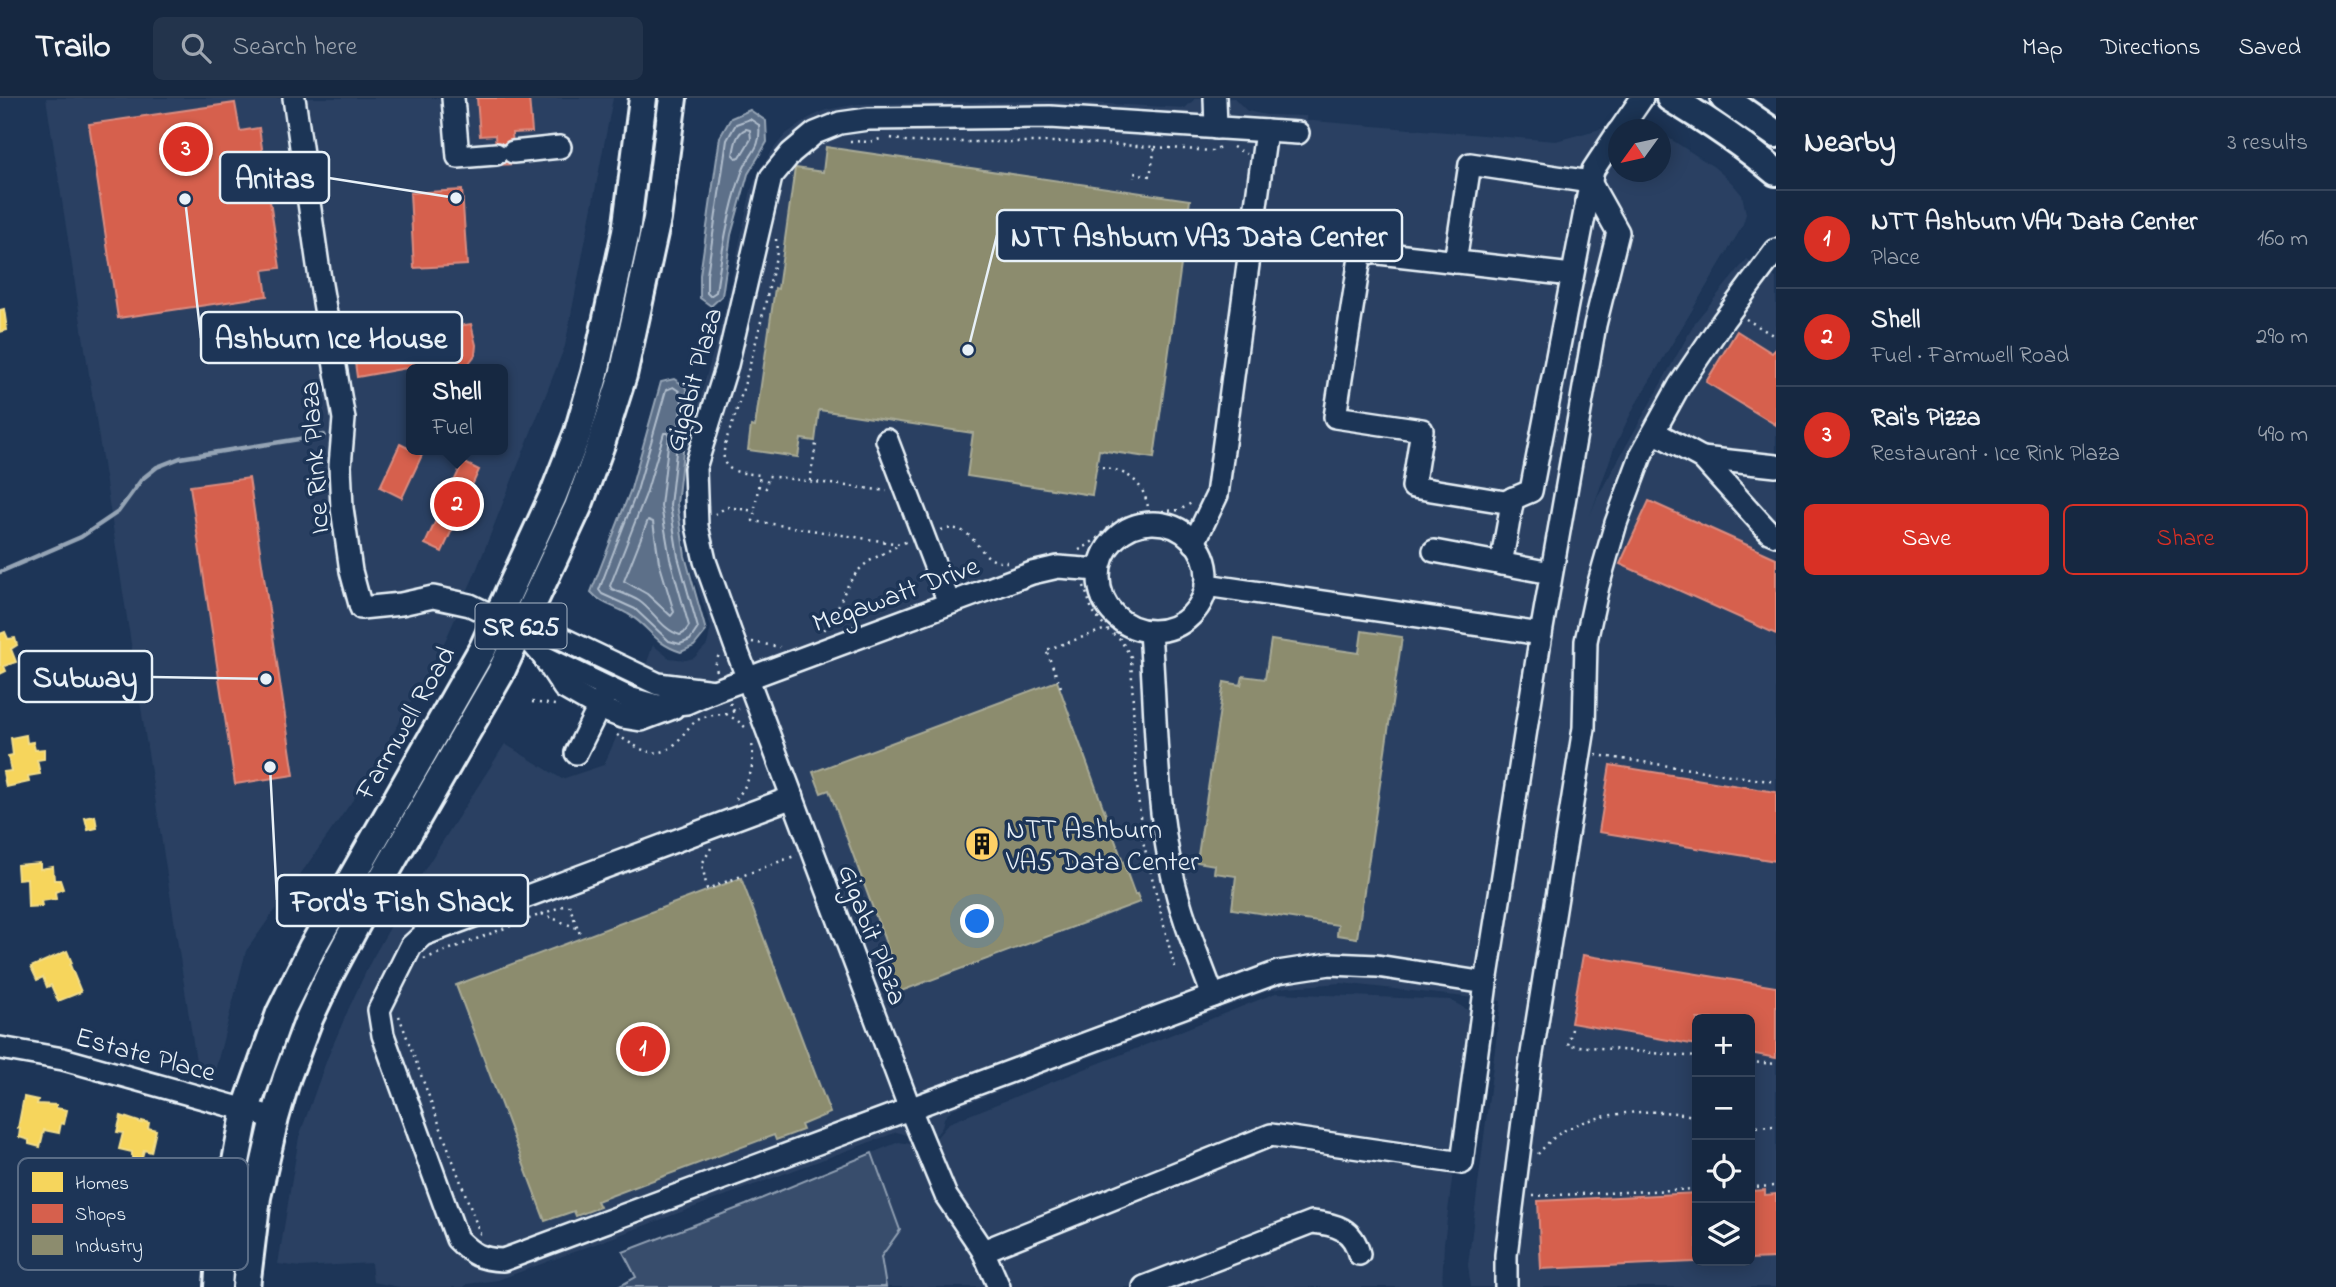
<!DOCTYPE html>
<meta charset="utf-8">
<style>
body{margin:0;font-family:"Indie Flower",sans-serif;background:#23344c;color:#f1f3f6}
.controls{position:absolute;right:21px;bottom:21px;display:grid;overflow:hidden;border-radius:10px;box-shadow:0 4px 18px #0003}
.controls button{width:63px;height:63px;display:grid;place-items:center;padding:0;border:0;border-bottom:2px solid #35445a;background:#162841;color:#f1f3f6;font:35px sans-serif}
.compass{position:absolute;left:1608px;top:21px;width:63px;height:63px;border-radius:50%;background:#162841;box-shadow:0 4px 18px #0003;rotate:237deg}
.you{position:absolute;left:978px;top:824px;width:24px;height:24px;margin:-18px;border:5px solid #fff;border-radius:50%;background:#1a73e8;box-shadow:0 0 0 10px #1a73e833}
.badge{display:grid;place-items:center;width:46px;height:46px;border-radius:50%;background:#d93025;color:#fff;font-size:23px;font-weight:700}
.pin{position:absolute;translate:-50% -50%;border:4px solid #fff;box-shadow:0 2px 7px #0006}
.popup{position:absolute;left:406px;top:266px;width:102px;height:91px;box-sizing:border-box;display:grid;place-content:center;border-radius:10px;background:#162841;filter:drop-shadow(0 2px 5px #0005);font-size:23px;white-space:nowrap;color:#9ea6b1}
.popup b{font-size:26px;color:#f1f3f6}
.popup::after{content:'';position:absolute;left:50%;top:100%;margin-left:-14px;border:14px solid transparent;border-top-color:#162841}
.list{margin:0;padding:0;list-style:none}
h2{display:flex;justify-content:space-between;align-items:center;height:91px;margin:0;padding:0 28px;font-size:30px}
h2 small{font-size:23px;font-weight:400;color:#9ea6b1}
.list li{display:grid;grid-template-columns:46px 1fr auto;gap:21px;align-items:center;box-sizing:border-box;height:98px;padding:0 28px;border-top:2px solid #35445a}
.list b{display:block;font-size:26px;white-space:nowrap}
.list p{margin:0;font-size:23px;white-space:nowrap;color:#9ea6b1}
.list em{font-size:23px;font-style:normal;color:#9ea6b1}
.actions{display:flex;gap:14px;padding:21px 28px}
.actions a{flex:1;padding:16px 0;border:2px solid #d93025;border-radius:10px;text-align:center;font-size:24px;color:#d93025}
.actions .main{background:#d93025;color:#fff}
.icon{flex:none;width:38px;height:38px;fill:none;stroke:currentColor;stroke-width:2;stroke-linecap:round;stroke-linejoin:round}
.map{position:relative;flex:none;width:1776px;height:1189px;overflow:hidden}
header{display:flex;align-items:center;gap:42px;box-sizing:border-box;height:98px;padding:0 35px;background:#162841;border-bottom:2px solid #35445a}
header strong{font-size:33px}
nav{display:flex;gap:38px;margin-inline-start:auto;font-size:24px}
.search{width:490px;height:63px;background:#23344c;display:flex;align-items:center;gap:18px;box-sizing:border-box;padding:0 24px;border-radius:10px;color:#9ea6b1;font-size:26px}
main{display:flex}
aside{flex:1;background:#162841}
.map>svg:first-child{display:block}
</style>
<header>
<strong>Trailo</strong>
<div class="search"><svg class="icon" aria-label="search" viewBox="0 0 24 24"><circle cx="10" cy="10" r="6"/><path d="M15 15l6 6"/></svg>Search here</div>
<nav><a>Map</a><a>Directions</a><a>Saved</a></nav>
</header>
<main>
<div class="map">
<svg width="1776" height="1189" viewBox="0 0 1776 1189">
<rect width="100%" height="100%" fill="#1d3557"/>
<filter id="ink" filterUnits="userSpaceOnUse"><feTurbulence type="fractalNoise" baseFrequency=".0143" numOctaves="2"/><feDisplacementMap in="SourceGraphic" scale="14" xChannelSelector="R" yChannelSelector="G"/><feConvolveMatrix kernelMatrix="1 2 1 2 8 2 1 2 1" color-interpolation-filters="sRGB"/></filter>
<g filter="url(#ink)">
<!-- built -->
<g fill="#2a4162" fill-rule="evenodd">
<path d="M46 0H613L565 248 474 478 446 541 367 682 246 853 215 973 197 969ZM412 271H503V352H412Z"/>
<path d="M1196 0H1234L1247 13 1266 17 1306 18 1307 23H1313L1556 43 1604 30 1618 36V74H1660L1661 35 1714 69 1731 84 1742 97 1746 116 1742 129 1634 309 1614 350 1590 418 1597 400 1696 223 1747 161 1776 180V1189H1471L1468 1167 1501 903 1341 885 1287 889 1268 893 952 1011 944 1020 942 1029 937 1036 925 1041H917L897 1034 498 1182 467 1186 464 1189H400L373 1184 371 1165 301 1169 278 1166 299 1039 327 961 349 910 371 863 409 796 505 646 562 681 604 667 630 608H632L653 547 669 560 686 562 694 560 707 547 711 529 689 466 681 425 682 375 685 354 725 212 751 92 758 75 775 49 786 36 809 20 826 12 859 6 1048 3 1185 10ZM1697 921H1750V1163H1697Z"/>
<polygon points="1276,895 1450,902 1473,915 1444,1145 1442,1189 886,1189 881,1159 900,1132 872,1055 899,1044 916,1047 937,1039 949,1025"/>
</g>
<!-- green -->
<polygon fill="#374d6c" stroke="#909fb2" stroke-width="2" points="872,1055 900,1132 881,1159 886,1189 618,1189 636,1179 623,1154 746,1107"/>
<!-- water -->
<g fill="#5d7089" stroke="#95a4b5" stroke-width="2">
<polygon points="750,12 766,23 767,44 748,76 731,137 722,198 711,208 700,200 700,177 720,39 731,20"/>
<path d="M674 281 685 288 689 301 677 406 685 458 706 533 694 548 681 554C652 545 650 528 628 516 615 508 601 506 591 494L631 391 661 284Z"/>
</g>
<!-- homes -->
<g fill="#f6d55c" stroke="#f2dd8b" stroke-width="2">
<polygon points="4,211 7,232 0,234 0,212"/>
<polygon points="5,534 8,541 15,540 17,547 11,551 16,564 4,568 6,573 0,576 0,536"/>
<polygon points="26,637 27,645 33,644 35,652 44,651 44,661 37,662 40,676 28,678 29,684 6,689 3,674 11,673 8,658 13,657 11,640"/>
<polygon points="95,718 97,730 88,732 85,720"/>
<polygon points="40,765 40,771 53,769 54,782 60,782 63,791 55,794 56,801 41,803 42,808 28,809 27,780 18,781 17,767"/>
<polygon points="67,853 72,865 70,867 81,894 58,903 51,887 47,889 43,879 37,882 31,869"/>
<polygon points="24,999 38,1002 37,1006 56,1007 56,1010 67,1012 64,1026 61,1025 59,1035 44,1032 40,1049 29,1046 29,1042 19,1039 20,1031 18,1030"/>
<polygon points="121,1018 142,1025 142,1023 149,1025 148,1030 156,1032 151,1054 144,1052 142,1059 139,1061 132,1060 132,1054 119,1051 123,1035 117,1034"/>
<polygon points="76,1114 87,1117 85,1126 74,1123"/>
</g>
<!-- shops -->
<g fill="#d6604d" stroke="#db8c80" stroke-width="2">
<polygon points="477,0 529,0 532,34 512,35 514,66 497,67 495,37 480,38"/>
<polygon points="235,5 240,33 259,30 280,170 263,172 267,198 118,220 89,26"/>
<polygon points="462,92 467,167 414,170 410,95"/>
<polygon points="471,226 476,247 475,257 469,265 454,271 430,271 429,266 357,279 352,243"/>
<polygon points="1737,233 1772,255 1776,251 1776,327 1706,284"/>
<polygon points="400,346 422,357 402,400 380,389"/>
<polygon points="463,364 479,372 442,454 425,446"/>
<polygon points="249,380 294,677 235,686 190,388"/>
<polygon points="1649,403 1776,460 1776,536 1620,466"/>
<polygon points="1610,667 1776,694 1776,763 1599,734"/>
<polygon points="1583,857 1776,889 1776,960 1750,955 1750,921 1697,921 1697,947 1571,925"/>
<polygon points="1765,1092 1765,1097 1776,1096 1776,1160 1750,1161 1750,1093"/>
<polygon points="1697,1095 1697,1163 1716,1163 1541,1171 1538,1103"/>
</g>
<!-- industry -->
<g fill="#8c8c6e" stroke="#a8aa97" stroke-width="2">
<polygon points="826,49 1190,102 1154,360 1099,352 1092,397 967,378 973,335 819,312 815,343 801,341 798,359 748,352 751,328 755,329 775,190 778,191 795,70 823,74"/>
<polygon points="1362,533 1402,539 1357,840 1337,837 1338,827 1232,811 1236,778 1214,775 1215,767 1197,764 1224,584 1241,587 1243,578 1265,581 1271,542 1359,555"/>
<polygon points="1057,583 1135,797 1137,796 1140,804 896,895 884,862 891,859 829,692 821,695 813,674"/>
<polygon points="741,780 830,1015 801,1027 803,1032 776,1042 774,1037 597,1103 600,1109 576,1118 574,1113 545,1123 456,887"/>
</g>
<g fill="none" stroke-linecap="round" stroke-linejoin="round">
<!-- shore -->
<g stroke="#b0bdcc" stroke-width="2">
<path d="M750 21 759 27C762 53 748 55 741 77 728 115 722 154 716 194L710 198 707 195V177L727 42 736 26Z"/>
<path d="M746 31 750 32 751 41 740 59 736 60 733 57C735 47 736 35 746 31Z"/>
<polygon points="673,289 679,293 682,302 670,407 678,459 698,530 690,542 680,546 669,543 635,511 602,496 599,492 637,393 666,292"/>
<path d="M664 335H667L669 338 661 408 670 461 689 528 684 535 680 537C662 532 654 513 639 503 631 498 621 495 612 491L610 488 646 396Z"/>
<polygon points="648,422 653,424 659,464 674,514 671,518 647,496 624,483"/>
</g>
<!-- stream -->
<polyline stroke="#95a4b5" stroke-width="4.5" points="0,474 81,439 118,414 142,381 157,369 180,360 324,337"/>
<!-- minor casing -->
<g stroke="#e8f1f8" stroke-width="26">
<g id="minor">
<polyline points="294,0 320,181 344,321 340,368 342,410 351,473 361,510 401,506 433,499 470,507 520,531 555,537 658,586 714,593"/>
<polyline points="453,0 458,59 496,56"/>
<polyline points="1215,0 1216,30"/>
<polyline points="1620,32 1642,0"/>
<polyline points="513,54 560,49"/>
<polyline points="1455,164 1470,66 1590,84 1618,134 1595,227 1541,536"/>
<polyline points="1572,177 1361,153 1335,319 1422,332 1413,389 1505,404 1531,393 1593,72 1618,34"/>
<polyline points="1654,334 1702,360"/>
<polyline points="887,342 949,505"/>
<polyline points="1776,368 1702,360 1769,434 1776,437"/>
<circle cx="1153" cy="479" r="54"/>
<polyline points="1194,445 1217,397 1266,33"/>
<polyline points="1434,453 1551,475"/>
<polyline points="1501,466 1513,400"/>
<polyline points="1206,487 1541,536 1486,885 1462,1065 1271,1037 983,1153 946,1098 910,1011 735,547 705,463 697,428 695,370 727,267 771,79 791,55 815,35 840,25 868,21 1050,19 1298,35"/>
<polyline points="520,531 544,559 629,600 658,608 686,605 714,593 1032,475 1058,469 1099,472"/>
<path d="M1150 534C1156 611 1155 700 1172 775 1181 817 1198 858 1213 898"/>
<polyline points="545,561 564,590 599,610 622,619 641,622 673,610"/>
<polyline points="576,655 605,597"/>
<path d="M793 699 423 837 411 848 379 912 383 937 457 1141C473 1157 480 1161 503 1162L1278 874 1330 866 1377 868 1486 885"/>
<polyline points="0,950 63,961 275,1020"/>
<polyline points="983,1153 999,1189"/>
<path d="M1144 1189 1312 1124C1336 1126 1353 1131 1359 1156"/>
<polyline points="1506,1189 1506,1157 1530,968 1584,630 1586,543 1598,488 1616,425 1642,355 1679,288 1723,223 1776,152"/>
</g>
</g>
<!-- major casing -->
<g stroke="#e8f1f8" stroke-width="32">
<g id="major">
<path d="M1670 0C1707 22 1743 46 1776 74"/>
<polyline points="1724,0 1776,36"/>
<polyline points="218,1189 221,1143 246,1011 280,915 312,850 483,550 553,398 578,334 595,275 626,134 643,0"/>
<polyline points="246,1189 257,1099 275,1020 287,979 309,921 330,876 363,814 500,576 578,409 601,346 623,277 657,121 673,0"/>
</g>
</g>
<!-- path -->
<g stroke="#e8f1f8" stroke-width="2.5" stroke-dasharray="2 5" stroke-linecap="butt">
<polyline points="891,40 910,44 1068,44 1155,49 1150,78 1134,75 1134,80"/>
<polyline points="850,43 869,44 884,40"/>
<polyline points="1155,49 1212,53 1220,49"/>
<polyline points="1233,49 1246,56"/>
<path d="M776 141 777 154C765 209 752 263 735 318 731 330 720 352 725 365 730 376 749 375 760 377L753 423 900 446 908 443"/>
<polyline points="1746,221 1776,239"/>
<path d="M1102 369C1130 374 1144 384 1149 414L1180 412 1193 404"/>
<polyline points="810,383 816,346"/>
<polyline points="758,388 766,390 768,378 887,393"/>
<polyline points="715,416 727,409 755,413"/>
<path d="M941 432C979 422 975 467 1007 464"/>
<path d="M1079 452C1111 436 1107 417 1149 414"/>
<polyline points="1084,488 1092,512 1106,531"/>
<path d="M824 532C838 516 841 495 854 478 866 461 883 457 900 446"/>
<polyline points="752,544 780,549"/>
<polyline points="717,573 715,568 719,556"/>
<polyline points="1061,589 1046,552 1106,531 1120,541 1131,559 1136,676 1142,739 1174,868 1180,866"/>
<polyline points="532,604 555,607"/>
<polyline points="730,605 734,613 739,611"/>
<polyline points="726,616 738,623 746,630"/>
<path d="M617 637C636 648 655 665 675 646 683 638 688 628 698 622 709 615 722 618 734 613"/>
<polyline points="1596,657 1776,684"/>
<path d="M736 701C750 684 755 667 752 646"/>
<polyline points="711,750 702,766 707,791 797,757"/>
<polyline points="569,807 580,836"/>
<polyline points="542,816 577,830"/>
<polyline points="424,861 568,806"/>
<polyline points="399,918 481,1138"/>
<polyline points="1572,931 1568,947 1697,959"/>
<polyline points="1750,964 1776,966"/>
<polyline points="1750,1029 1776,1028"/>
<path d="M1538 1056C1545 1048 1553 1039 1562 1034 1597 1013 1659 1009 1697 1019"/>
<polyline points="1750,1089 1776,1088"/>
<polyline points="1533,1098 1697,1091"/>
</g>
<!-- minor -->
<use href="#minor" stroke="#1d3557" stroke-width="21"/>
<!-- major -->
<use href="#major" stroke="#1d3557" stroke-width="26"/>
</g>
</g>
<!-- icons -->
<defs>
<g id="building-disc" transform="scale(1.75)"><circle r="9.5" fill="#ffd166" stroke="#1d3557"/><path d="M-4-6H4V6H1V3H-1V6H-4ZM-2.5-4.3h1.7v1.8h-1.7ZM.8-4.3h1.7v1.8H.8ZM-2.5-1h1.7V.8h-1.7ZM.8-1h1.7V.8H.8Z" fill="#111"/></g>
</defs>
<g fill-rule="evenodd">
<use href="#building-disc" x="982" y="746"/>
</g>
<g text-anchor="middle" stroke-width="7" stroke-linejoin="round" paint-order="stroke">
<!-- shield labels -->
<rect fill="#1d3557" stroke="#abb9c8" stroke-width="2" x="475.5" y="505.5" width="91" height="45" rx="5"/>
<g font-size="26" font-weight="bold" fill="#e8f1f8">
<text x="521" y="537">SR 625</text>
</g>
<!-- street labels -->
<g font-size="28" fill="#e8f1f8" stroke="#1d3557">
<text transform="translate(692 281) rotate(-74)" y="10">Gigabit Plaza</text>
<text transform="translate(313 360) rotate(-94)" y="10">Ice Rink Plaza</text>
<text transform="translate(895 495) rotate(-20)" y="10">Megawatt Drive</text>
<text transform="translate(404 624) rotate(-60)" y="10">Farmwell Road</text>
<text transform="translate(874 836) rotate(69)" y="10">Gigabit Plaza</text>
<text transform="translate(146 955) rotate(15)" y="10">Estate Place</text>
</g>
<!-- poi labels -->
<g font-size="28" fill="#e8f1f8" stroke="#1d3557" text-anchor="start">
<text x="1006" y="740">NTT Ashburn<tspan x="1006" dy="32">VA5 Data Center</tspan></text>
</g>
</g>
<!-- legend -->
<rect x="18" y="1060" width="230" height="112" rx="10" fill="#1d3557" stroke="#5a6d87" stroke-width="2"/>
<rect x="32" y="1074" width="31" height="20" fill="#f6d55c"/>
<rect x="32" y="1106" width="31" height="19" fill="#d6604d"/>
<rect x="32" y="1137" width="31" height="20" fill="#8c8c6e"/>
<g font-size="19" fill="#e8f1f8">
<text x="75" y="1091">Homes</text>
<text x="75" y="1122">Shops</text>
<text x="75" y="1154">Industry</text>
</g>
<!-- callouts -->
<path fill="none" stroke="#e8f1f8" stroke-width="2.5" d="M456 100L329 80M968 252L997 137M185 101L201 240M266 581L152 579M270 669L277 802"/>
<g fill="#e8f1f8" stroke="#1d3557" stroke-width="2.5">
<circle cx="456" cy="100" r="7"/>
<circle cx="968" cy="252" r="7"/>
<circle cx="185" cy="101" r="7"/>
<circle cx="266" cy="581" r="7"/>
<circle cx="270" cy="669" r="7"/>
</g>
<g fill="#1d3557" stroke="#e8f1f8" stroke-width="2.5">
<rect x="220" y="54" width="109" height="51" rx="7"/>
<rect x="997" y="112" width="405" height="51" rx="7"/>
<rect x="201" y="214" width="261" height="51" rx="7"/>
<rect x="19" y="553" width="133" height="51" rx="7"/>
<rect x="277" y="777" width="251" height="51" rx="7"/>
</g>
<g font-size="30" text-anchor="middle" font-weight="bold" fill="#e8f1f8">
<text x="275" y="90">Anitas</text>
<text x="1199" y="148">NTT Ashburn VA3 Data Center</text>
<text x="331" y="250">Ashburn Ice House</text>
<text x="85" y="589">Subway</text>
<text x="402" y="813">Ford's Fish Shack</text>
</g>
</svg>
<div class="controls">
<button>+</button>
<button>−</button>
<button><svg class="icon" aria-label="locate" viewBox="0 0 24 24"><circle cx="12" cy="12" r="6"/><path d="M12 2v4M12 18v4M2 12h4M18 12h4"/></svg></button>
<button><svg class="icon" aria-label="layers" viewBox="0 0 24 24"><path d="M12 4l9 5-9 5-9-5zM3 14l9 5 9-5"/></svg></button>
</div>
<svg class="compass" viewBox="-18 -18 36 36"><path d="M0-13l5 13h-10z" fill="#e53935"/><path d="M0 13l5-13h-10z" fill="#9ea6b1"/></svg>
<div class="you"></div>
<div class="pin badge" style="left:643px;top:951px">1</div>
<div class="pin badge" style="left:457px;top:406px">2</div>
<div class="popup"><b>Shell</b>Fuel</div>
<div class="pin badge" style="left:186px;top:51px">3</div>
</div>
<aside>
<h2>Nearby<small>3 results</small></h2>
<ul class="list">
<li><span class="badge">1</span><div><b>NTT Ashburn VA4 Data Center</b><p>Place</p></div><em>160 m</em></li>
<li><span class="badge">2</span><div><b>Shell</b><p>Fuel · Farmwell Road</p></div><em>290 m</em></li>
<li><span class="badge">3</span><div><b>Rai's Pizza</b><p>Restaurant · Ice Rink Plaza</p></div><em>490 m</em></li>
</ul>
<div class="actions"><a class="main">Save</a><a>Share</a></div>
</aside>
</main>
